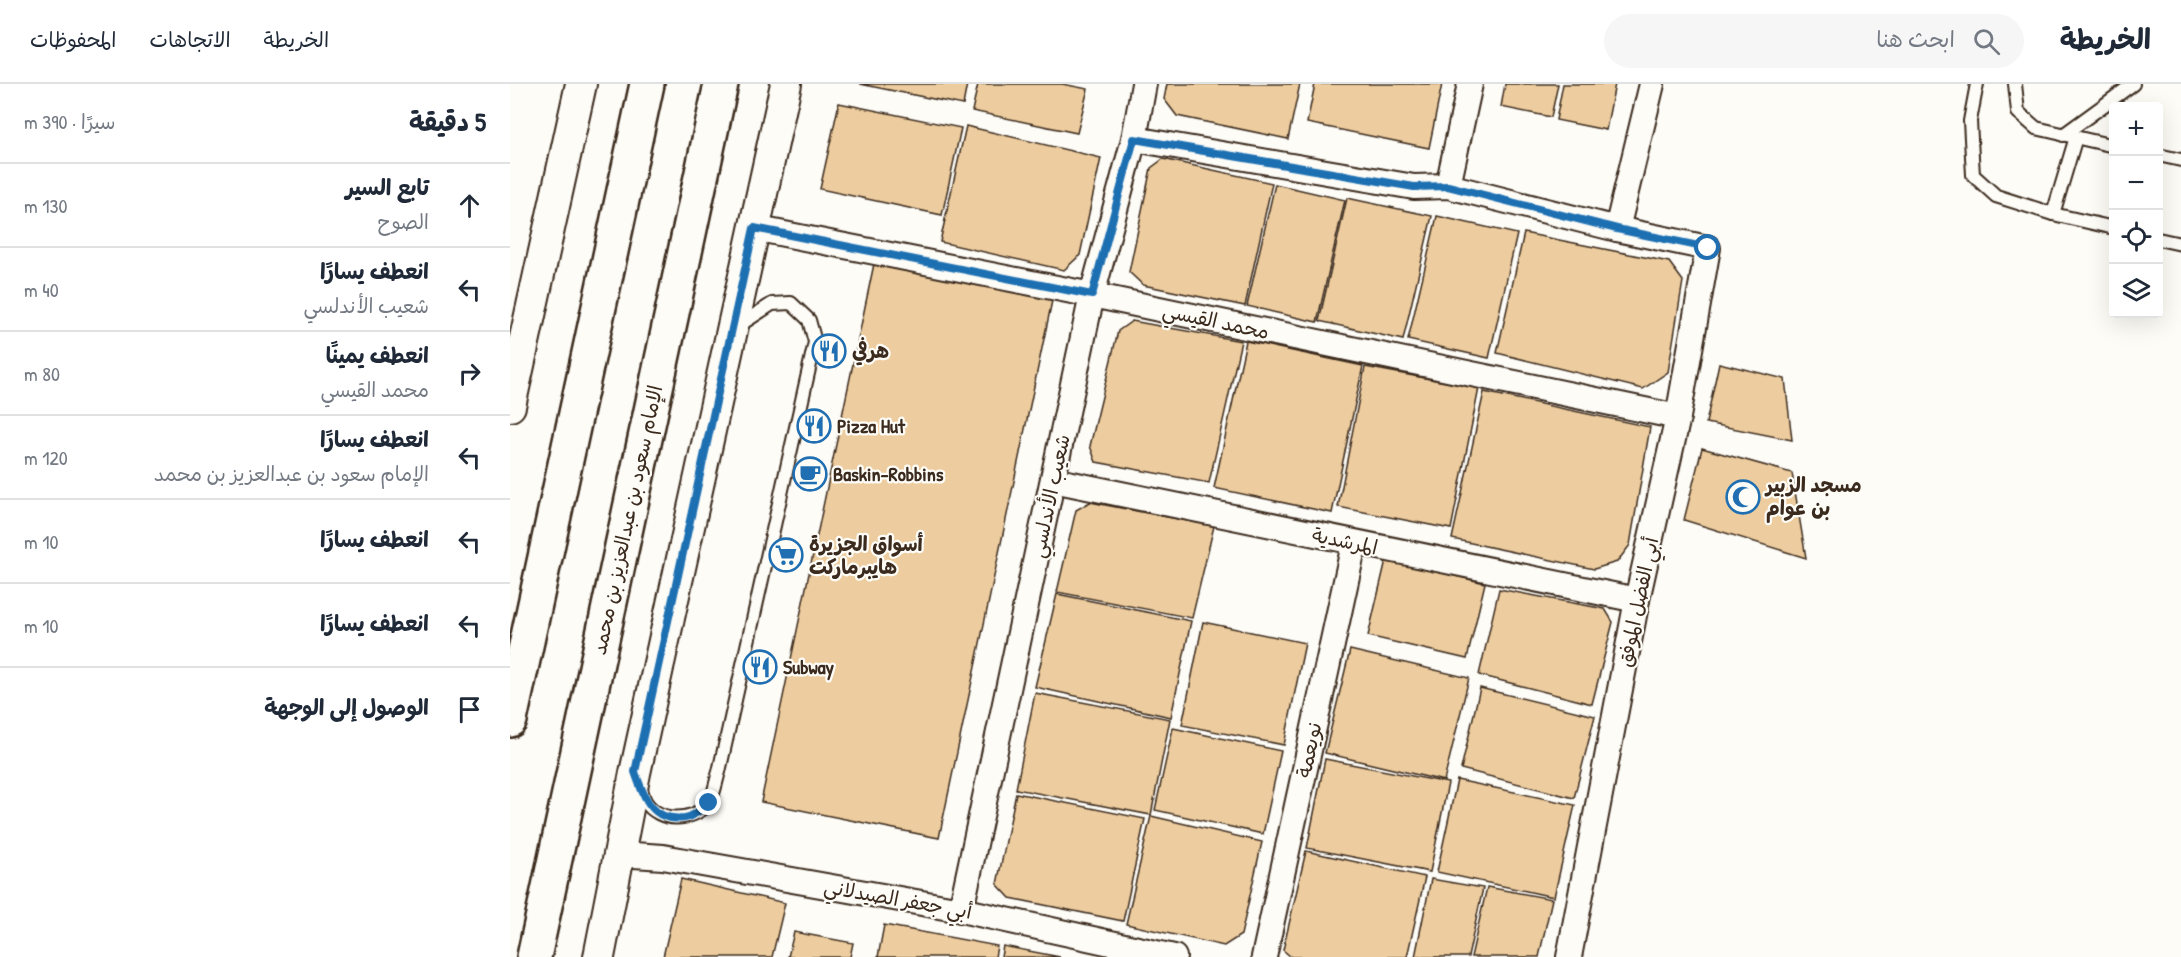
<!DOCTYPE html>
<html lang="ar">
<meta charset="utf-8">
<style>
body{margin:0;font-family:"Patrick Hand","Playpen Sans Arabic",sans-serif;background:#f6f6f7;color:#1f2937;direction:rtl}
.controls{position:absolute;right:18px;top:18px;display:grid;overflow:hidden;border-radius:6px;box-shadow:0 6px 24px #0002}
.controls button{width:54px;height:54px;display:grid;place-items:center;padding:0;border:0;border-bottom:2px solid #e0e1e3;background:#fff;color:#1f2937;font:30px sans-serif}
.stop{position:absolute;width:18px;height:18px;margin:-14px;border:4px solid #1f6fb2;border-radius:50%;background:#fff}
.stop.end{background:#1f6fb2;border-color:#fff;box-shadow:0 2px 6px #0008}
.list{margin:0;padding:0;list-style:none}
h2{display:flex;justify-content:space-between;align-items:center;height:78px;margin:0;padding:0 24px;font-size:26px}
h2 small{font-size:20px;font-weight:400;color:#747a83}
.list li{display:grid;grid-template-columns:39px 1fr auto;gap:18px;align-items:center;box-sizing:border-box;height:84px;padding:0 24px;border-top:2px solid #e0e1e3}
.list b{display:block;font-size:22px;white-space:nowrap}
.list p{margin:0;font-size:20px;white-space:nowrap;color:#747a83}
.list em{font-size:20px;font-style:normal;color:#747a83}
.icon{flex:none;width:33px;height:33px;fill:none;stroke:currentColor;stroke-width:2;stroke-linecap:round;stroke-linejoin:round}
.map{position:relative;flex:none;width:1671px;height:873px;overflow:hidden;direction:ltr}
header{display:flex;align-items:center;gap:36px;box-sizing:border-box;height:84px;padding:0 30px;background:#fff;border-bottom:2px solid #e0e1e3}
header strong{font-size:28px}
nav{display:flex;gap:33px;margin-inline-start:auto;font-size:21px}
.search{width:420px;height:54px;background:#f6f6f7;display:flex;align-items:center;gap:15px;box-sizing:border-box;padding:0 21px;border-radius:33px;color:#747a83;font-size:22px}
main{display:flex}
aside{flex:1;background:#fff}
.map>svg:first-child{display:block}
</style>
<header>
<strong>الخريطة</strong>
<div class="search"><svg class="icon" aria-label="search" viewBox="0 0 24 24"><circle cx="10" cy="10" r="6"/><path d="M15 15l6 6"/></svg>ابحث هنا</div>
<nav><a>الخريطة</a><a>الاتجاهات</a><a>المحفوظات</a></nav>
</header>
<main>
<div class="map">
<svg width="1671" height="873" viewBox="0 0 1671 873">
<rect width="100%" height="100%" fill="#fdfcf7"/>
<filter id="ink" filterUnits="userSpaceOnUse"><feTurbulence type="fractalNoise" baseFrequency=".0167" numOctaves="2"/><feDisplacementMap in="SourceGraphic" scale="12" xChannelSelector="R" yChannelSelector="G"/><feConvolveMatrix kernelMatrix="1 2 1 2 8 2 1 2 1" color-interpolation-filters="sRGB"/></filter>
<g filter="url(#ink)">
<!-- building -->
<g fill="#edcd9f" stroke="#3b2a1e" stroke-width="1.5">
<polygon points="350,0 457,0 453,21"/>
<polygon points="468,0 552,0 578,5 567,49 462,27"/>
<polygon points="657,0 790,0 778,55 667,32 654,15"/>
<polygon points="805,0 932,0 919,64 797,39"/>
<polygon points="995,0 1048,0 1041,33 991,23"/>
<polygon points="1053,0 1105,0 1096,46 1046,36"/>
<polygon points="329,19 451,44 432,131 310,105"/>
<polygon points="456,42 591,74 570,171 554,186 430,158"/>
<polygon points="653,75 762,99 735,222 633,201 619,188 641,84"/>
<polygon points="765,100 835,116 807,238 737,222"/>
<polygon points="837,114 922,132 893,256 809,237"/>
<polygon points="927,132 1007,150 979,274 898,256"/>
<polygon points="1014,149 1159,178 1173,197 1158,288 1133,305 987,269"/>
<polygon points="365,175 543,212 429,754 251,718"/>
<polygon points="622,237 731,257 699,399 586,378 580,362 608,247"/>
<polygon points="736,257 853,282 822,429 704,404"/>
<polygon points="1209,279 1275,295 1282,356 1196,339"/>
<polygon points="855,283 969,304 941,445 828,423"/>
<polygon points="974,308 1140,343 1120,461 1107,478 1084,485 942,455"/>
<polygon points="1192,364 1282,389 1296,474 1174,436"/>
<polygon points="580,418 704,442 682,534 547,508 566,426"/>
<polygon points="876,476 975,499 957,575 858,552"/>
<polygon points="989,505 1095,525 1103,538 1082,620 969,591"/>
<polygon points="547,510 681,537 661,633 525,603"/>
<polygon points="693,538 795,559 774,661 672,641"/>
<polygon points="840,566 959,594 934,697 815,669"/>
<polygon points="970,604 1085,632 1064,714 951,685"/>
<polygon points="525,609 660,635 641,731 506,705"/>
<polygon points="663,644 771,667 753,750 645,726"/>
<polygon points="815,675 938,699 920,788 797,764"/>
<polygon points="947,696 1065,721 1044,813 927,788"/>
<polygon points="506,709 635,735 613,837 500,814 487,800"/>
<polygon points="641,732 752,758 731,851 714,862 616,840"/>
<polygon points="796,767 915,793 897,873 781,873 773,866"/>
<polygon points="171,795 275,819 262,873 153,873"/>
<polygon points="921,795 973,804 958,873 905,873"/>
<polygon points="977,803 1042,815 1029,873 961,873"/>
<polygon points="374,841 487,862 485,873 368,873"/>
<polygon points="284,848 343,859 340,873 278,873"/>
<polygon points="493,862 550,873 491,873"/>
</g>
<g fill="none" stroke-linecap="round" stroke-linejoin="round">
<!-- service casing -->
<g stroke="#3b2a1e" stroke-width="16">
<g id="service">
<polyline points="1467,0 1460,37 1463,91 1486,112 1543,130 1604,144"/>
<polyline points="1505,0 1508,28 1526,44 1604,62"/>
<polyline points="1553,51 1623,0"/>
<polyline points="1648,71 1671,76"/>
<polyline points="1543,130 1566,53"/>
<polyline points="1648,155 1671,160"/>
<path d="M130 703C132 707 133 713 135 717 149 739 182 738 198 720 204 713 206 697 209 688L305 258 299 236 281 219 262 220 228 242"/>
</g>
</g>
<!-- minor casing -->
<g stroke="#3b2a1e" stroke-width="28">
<g id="minor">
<polyline points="624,55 904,103 938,102 1107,145 1198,164 1168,333 1127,516 1059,873"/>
<polyline points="938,102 960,0"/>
<polyline points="244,144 582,211 1168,333"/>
<polyline points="1107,145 1142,0"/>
<polyline points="543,396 1127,516"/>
<polyline points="109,770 153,773 451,826 664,873"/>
<polyline points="451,826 582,211 624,55 634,0"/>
<polyline points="754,873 844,460"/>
</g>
</g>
<!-- tertiary casing -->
<g stroke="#3b2a1e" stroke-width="34">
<g id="tertiary">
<polyline points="0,322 71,0"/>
<polyline points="89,873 125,689 276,0"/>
</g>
</g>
<!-- primary casing -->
<g stroke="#3b2a1e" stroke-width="38">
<g id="primary">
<polyline points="0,636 137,0"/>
<polyline points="24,873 211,0"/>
</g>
</g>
<!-- service -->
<use href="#service" stroke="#fdfcf7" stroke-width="12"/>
<!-- minor -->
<use href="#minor" stroke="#fdfcf7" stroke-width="24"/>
<!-- tertiary -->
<use href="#tertiary" stroke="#fdfcf7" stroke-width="30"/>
<!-- primary -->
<use href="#primary" stroke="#fdfcf7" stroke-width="33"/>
</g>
</g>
<g fill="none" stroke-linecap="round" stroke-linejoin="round" filter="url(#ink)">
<!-- route -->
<path stroke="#1f6fb2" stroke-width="8" d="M199 719C193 724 183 733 175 734 142 739 134 713 125 688L244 144 582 211 624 55 904 103 938 102 1107 145 1198 164"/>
</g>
<!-- icons -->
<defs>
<g id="restaurant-ring" transform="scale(1.725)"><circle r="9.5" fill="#fdfcf7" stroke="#1f6fb2" stroke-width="1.5"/><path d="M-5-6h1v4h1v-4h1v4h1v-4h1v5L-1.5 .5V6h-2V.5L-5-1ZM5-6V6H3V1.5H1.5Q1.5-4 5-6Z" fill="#1f6fb2"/></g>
<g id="cafe-ring" transform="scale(1.725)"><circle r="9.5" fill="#fdfcf7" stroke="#1f6fb2" stroke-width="1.5"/><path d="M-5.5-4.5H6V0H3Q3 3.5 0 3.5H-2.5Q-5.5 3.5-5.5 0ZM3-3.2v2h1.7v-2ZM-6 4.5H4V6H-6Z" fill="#1f6fb2"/></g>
<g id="mosque-ring" transform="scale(1.725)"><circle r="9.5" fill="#fdfcf7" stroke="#1f6fb2" stroke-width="1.5"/><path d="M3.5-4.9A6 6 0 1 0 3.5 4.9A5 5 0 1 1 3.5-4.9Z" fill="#1f6fb2"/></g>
<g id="supermarket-ring" transform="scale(1.725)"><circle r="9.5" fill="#fdfcf7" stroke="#1f6fb2" stroke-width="1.5"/><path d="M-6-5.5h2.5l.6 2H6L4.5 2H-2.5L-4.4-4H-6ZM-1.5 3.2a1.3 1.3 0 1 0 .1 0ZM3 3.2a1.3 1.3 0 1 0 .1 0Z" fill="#1f6fb2"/></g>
</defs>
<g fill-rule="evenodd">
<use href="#restaurant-ring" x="319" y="267"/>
<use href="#restaurant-ring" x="304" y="342"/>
<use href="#cafe-ring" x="300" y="390"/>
<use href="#mosque-ring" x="1233" y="413"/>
<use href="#supermarket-ring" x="276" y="471"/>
<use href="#restaurant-ring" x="250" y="583"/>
</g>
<g text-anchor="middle" stroke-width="4.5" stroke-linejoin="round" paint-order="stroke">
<!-- street labels -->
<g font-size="20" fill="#3b2a1e" stroke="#fdfcf7">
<text transform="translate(706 237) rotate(12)" y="7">محمد القيسي</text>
<text transform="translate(540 412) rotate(-78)" y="7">شعيب الأندلسي</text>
<text transform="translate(117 436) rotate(-78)" y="7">الإمام سعود بن عبدالعزيز بن محمد</text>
<text transform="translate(835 457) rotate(12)" y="7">المرشدية</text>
<text transform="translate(1128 518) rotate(-78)" y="7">أبي الفضل الموفق</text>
<text transform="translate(799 666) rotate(-78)" y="7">نويعمة</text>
<text transform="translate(388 815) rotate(10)" y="7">أبي جعفر الصيدلاني</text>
</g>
<!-- poi labels -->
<g font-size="20" font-weight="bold" fill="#3b2a1e" stroke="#fdfcf7" text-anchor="start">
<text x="342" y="274">هرفي</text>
<text x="327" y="349">Pizza Hut</text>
<text x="323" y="397">Baskin-Robbins</text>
<text x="1256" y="408">مسجد الزبير<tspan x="1256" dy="23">بن عوام</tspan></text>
<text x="299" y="467">أسواق الجزيرة<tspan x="299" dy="23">هايبرماركت</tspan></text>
<text x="273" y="590">Subway</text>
</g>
</g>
</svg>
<div class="controls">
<button>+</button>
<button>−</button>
<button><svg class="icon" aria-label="locate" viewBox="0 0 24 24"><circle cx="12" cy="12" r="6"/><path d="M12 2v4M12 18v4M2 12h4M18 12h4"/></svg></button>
<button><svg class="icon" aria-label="layers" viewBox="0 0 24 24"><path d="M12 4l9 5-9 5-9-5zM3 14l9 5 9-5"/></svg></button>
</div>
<div class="stop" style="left:1198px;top:164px"></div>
<div class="stop end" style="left:199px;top:719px"></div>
</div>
<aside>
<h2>5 دقيقة<small>سيرًا · 390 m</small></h2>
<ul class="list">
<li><svg class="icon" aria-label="ahead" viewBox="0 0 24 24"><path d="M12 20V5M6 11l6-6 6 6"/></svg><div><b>تابع السير</b><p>الصوح</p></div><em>130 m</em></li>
<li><svg class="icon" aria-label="left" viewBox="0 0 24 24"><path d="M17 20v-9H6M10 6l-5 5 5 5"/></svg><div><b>انعطف يسارًا</b><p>شعيب الأندلسي</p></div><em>40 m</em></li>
<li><svg class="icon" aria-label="right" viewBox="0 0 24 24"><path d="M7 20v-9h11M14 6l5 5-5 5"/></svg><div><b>انعطف يمينًا</b><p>محمد القيسي</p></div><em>80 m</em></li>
<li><svg class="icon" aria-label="left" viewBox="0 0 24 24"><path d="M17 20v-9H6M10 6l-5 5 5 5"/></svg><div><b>انعطف يسارًا</b><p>الإمام سعود بن عبدالعزيز بن محمد</p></div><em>120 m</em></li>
<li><svg class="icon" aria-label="left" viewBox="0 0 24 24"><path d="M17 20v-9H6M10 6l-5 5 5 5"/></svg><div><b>انعطف يسارًا</b></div><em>10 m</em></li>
<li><svg class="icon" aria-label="left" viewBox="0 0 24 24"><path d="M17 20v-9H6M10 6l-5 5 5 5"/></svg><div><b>انعطف يسارًا</b></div><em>10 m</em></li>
<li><svg class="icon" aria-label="arrive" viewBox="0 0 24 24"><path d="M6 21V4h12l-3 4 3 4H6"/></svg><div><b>الوصول إلى الوجهة</b></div></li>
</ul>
</aside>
</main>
